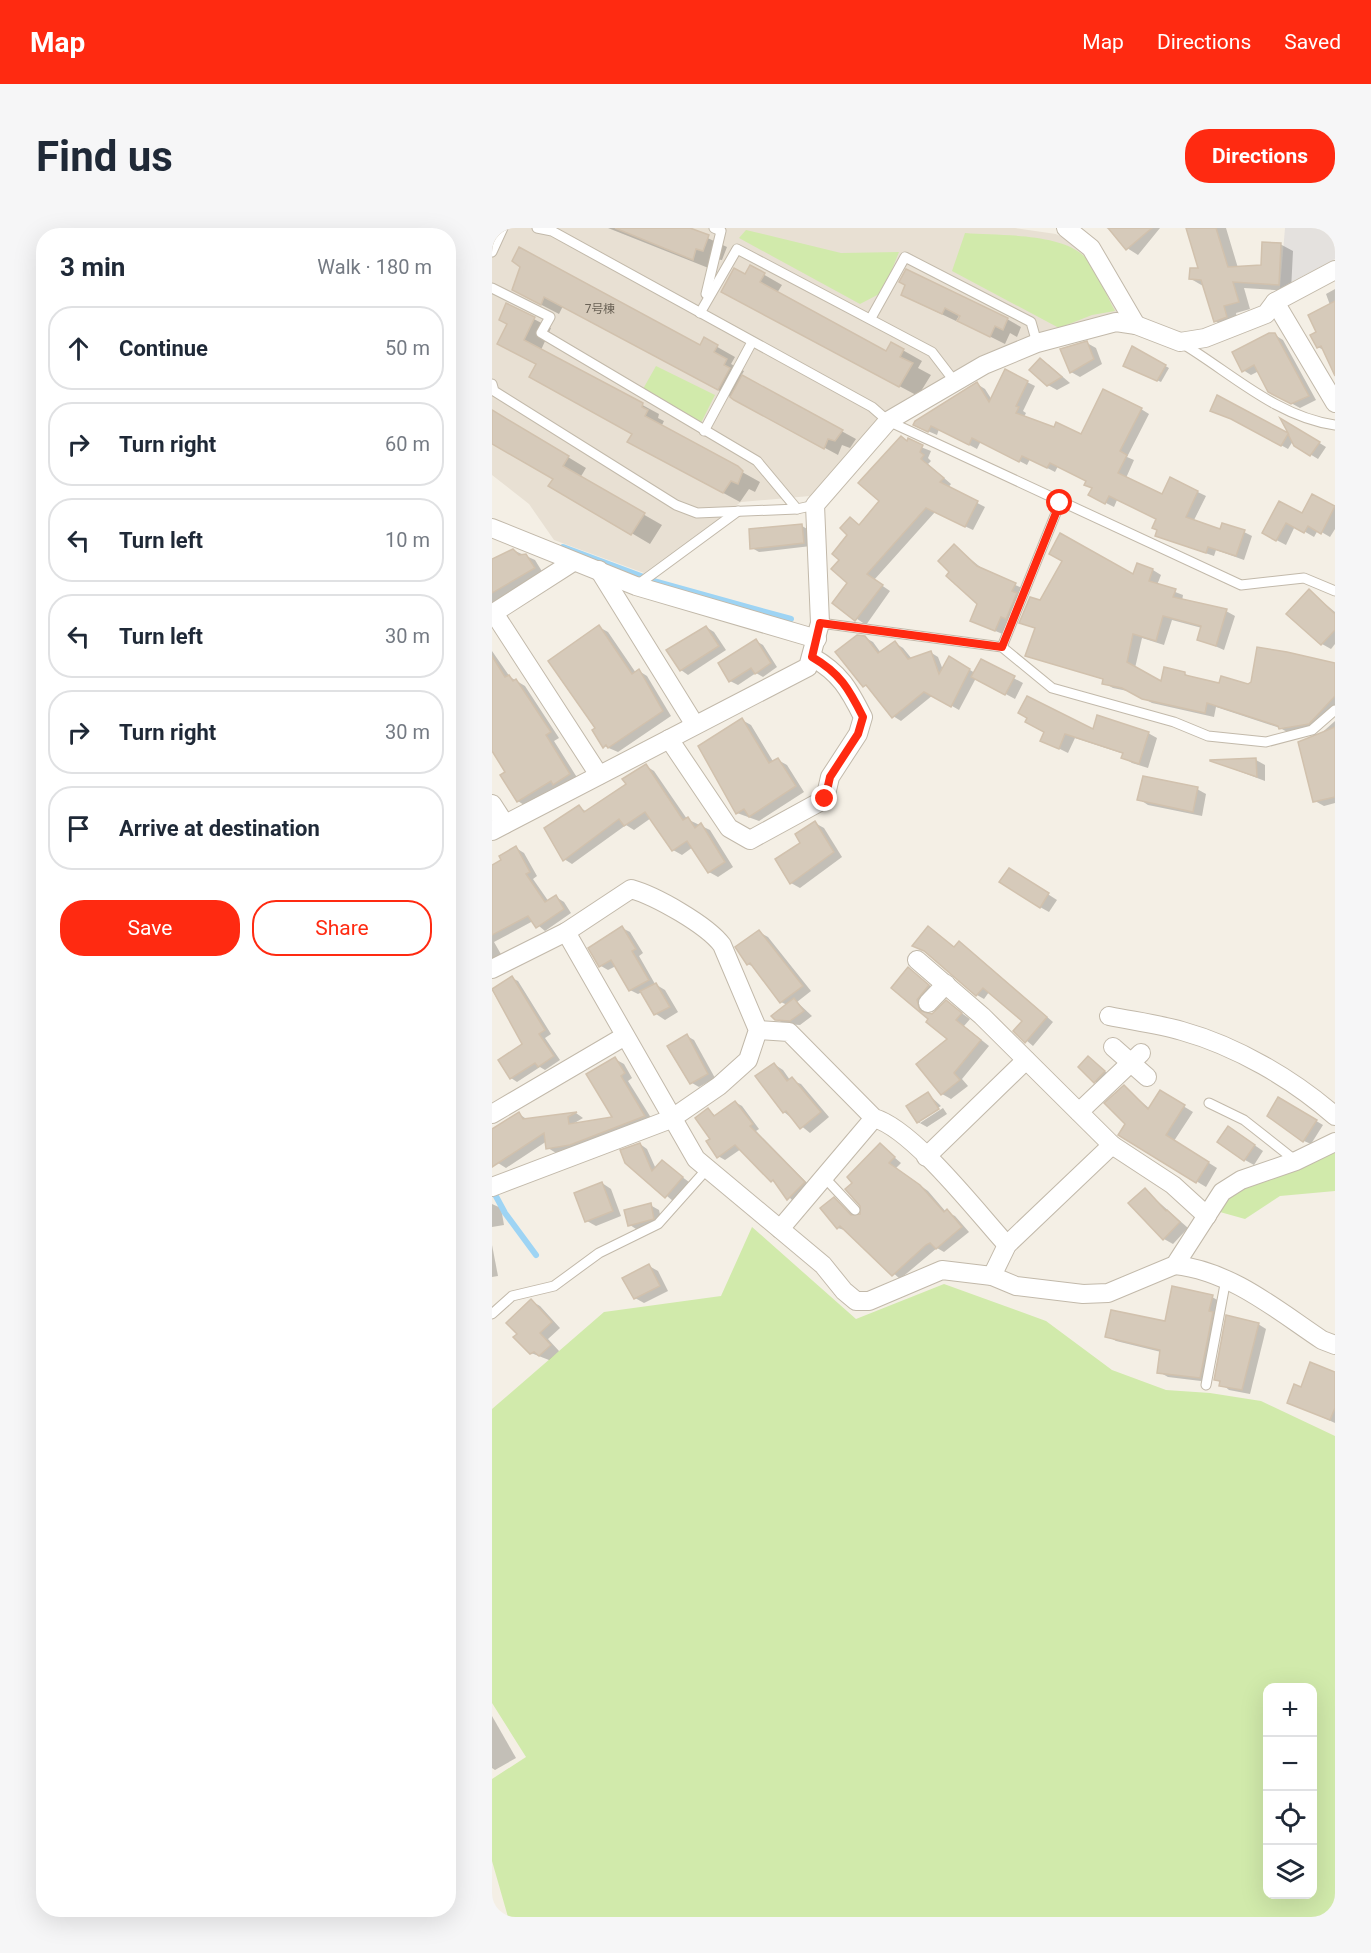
<!DOCTYPE html>
<meta charset="utf-8">
<style>
body{margin:0;font-family:Roboto,"Noto Sans JP",sans-serif;background:#f6f6f7;color:#1f2937}
.controls{position:absolute;right:18px;bottom:18px;display:grid;overflow:hidden;border-radius:12px;box-shadow:0 6px 24px #0002}
.controls button{width:54px;height:54px;display:grid;place-items:center;padding:0;border:0;border-bottom:2px solid #e0e1e3;background:#fff;color:#1f2937;font:30px sans-serif}
.stop{position:absolute;width:18px;height:18px;margin:-14px;border:4px solid #ff2a11;border-radius:50%;background:#fff}
.stop.end{background:#ff2a11;border-color:#fff;box-shadow:0 2px 6px #0008}
.list{margin:0;padding:0;list-style:none}
h2{display:flex;justify-content:space-between;align-items:center;height:78px;margin:0;padding:0 24px;font-size:26px}
h2 small{font-size:20px;font-weight:400;color:#747a83}
.list li{display:grid;grid-template-columns:39px 1fr auto;gap:18px;align-items:center;box-sizing:border-box;height:84px;margin:0 12px 12px;padding:0 12px;border:2px solid #e0e1e3;border-radius:24px}
.list b{display:block;font-size:22px;white-space:nowrap}
.list em{font-size:20px;font-style:normal;color:#747a83}
.actions{display:flex;gap:12px;padding:18px 24px}
.actions a{flex:1;padding:14px 0;border:2px solid #ff2a11;border-radius:24px;text-align:center;font-size:21px;color:#ff2a11}
.actions .main{background:#ff2a11;color:#fff}
.icon{flex:none;width:33px;height:33px;fill:none;stroke:currentColor;stroke-width:2;stroke-linecap:round;stroke-linejoin:round}
.map{position:relative;flex:none;width:843px;height:1689px;overflow:hidden;border-radius:24px}
header{display:flex;align-items:center;gap:36px;box-sizing:border-box;height:84px;padding:0 30px;background:#ff2a11;color:#fff}
header strong{font-size:28px}
nav{display:flex;gap:33px;margin-inline-start:auto;font-size:21px}
.intro{display:flex;align-items:center;justify-content:space-between;box-sizing:border-box;height:144px;padding:0 36px}
h1{margin:0;font-size:42px}
.button{padding:15px 27px;border-radius:24px;background:#ff2a11;color:#fff;font-size:21px;font-weight:700}
main{display:flex;gap:36px;padding:0 36px}
aside{flex:1;background:#fff;border-radius:24px;box-shadow:0 6px 24px #0002}
.map>svg:first-child{display:block}
</style>
<header>
<strong>Map</strong>
<nav><a>Map</a><a>Directions</a><a>Saved</a></nav>
</header>
<div class="intro"><h1>Find us</h1><a class="button">Directions</a></div>
<main>
<aside>
<h2>3 min<small>Walk · 180 m</small></h2>
<ul class="list">
<li><svg class="icon" aria-label="ahead" viewBox="0 0 24 24"><path d="M12 20V5M6 11l6-6 6 6"/></svg><div><b>Continue</b></div><em>50 m</em></li>
<li><svg class="icon" aria-label="right" viewBox="0 0 24 24"><path d="M7 20v-9h11M14 6l5 5-5 5"/></svg><div><b>Turn right</b></div><em>60 m</em></li>
<li><svg class="icon" aria-label="left" viewBox="0 0 24 24"><path d="M17 20v-9H6M10 6l-5 5 5 5"/></svg><div><b>Turn left</b></div><em>10 m</em></li>
<li><svg class="icon" aria-label="left" viewBox="0 0 24 24"><path d="M17 20v-9H6M10 6l-5 5 5 5"/></svg><div><b>Turn left</b></div><em>30 m</em></li>
<li><svg class="icon" aria-label="right" viewBox="0 0 24 24"><path d="M7 20v-9h11M14 6l5 5-5 5"/></svg><div><b>Turn right</b></div><em>30 m</em></li>
<li><svg class="icon" aria-label="arrive" viewBox="0 0 24 24"><path d="M6 21V4h12l-3 4 3 4H6"/></svg><div><b>Arrive at destination</b></div></li>
</ul>
<div class="actions"><a class="main">Save</a><a>Share</a></div>
</aside>
<div class="map">
<svg width="843" height="1689" viewBox="0 0 843 1689">
<rect width="100%" height="100%" fill="#f4efe5"/>
<!-- residential -->
<polygon fill="#e8e0d3" points="0,0 523,0 564,6 594,21 626,81 625,84 498,124 416,175 381,203 318,268 249,274 152,345 62,312 37,276 0,247"/>
<!-- green -->
<g fill="#d1eaab" fill-rule="evenodd">
<polygon points="254,2 349,25 407,24 391,64 368,76 247,10"/>
<path d="M473 5C506 8 570 4 594 30 606 43 614 67 623 83L600 87 567 100 460 43Z"/>
<polygon points="164,138 223,167 209,195 151,161"/>
<path d="M843 911V963L788 968 753 991 728 984C733 956 817 924 843 911Z"/>
<path d="M260 999 364 1091 452 1056 554 1093 620 1142 674 1162 718 1165 769 1173 843 1208V1689H16L0 1633V1551L34 1529 0 1475V1181L112 1084 229 1068ZM776 1460H820V1666H776Z"/>
</g>
<!-- parking -->
<polygon fill="#e4e1de" points="793,0 843,0 843,31 788,60"/>
<!-- shadow -->
<g fill="#0003">
<polygon points="116,0 194,0 235,19 230,32 223,31 219,41"/>
<polygon points="614,0 668,0 646,27 635,20 619,1"/>
<polygon points="695,0 734,0 746,40 771,39 788,16 801,23 799,63 752,60 758,81 744,85 746,96 735,100 723,93 711,58 699,51 708,42"/>
<polygon points="30,38 209,119 213,112 243,129 239,136 252,143 249,148 364,211 358,220 350,217 346,227 71,78 67,86 40,72"/>
<polygon points="259,39 290,57 285,65 395,125 400,116 430,133 426,140 439,147 426,168 249,74 254,48"/>
<polygon points="843,61 843,145 833,123 826,119 826,105 838,77 834,66"/>
<polygon points="424,74 515,91 529,99 525,109 518,105 513,116 467,93 468,86 464,93"/>
<polygon points="15,77 59,100 49,122 167,186 166,190 172,193 169,199 268,254 263,264 257,261 248,274 154,223 141,206 45,136 17,96"/>
<polygon points="783,107 791,112 824,172 808,180 777,163 767,143 759,147 751,142"/>
<polygon points="595,115 604,120 610,136 588,149 579,144"/>
<polygon points="641,120 677,140 669,154 636,139"/>
<polygon points="548,132 557,137 578,155 565,162 556,157"/>
<polygon points="535,154 543,158 531,183 534,185 532,189 590,208 649,181 657,186 635,229 642,232 634,250 671,268 679,251 714,268 702,292 729,303 752,304 760,308 752,332 724,322 722,328 673,311 665,307 666,291 625,272 622,279 606,271 596,252 566,238 563,244 538,231 535,237 489,213 485,221 447,201 445,207 431,201 485,156 493,161 500,172"/>
<polygon points="726,169 799,208 792,193 834,219 826,231 803,217 801,213 796,221 748,194"/>
<polygon points="0,186 20,195 94,240 88,250 170,297 158,316 58,257 63,250 0,214"/>
<polygon points="416,214 439,223 436,230 439,233 436,236 459,256 456,260 493,279 481,302 443,284 382,352 398,363 374,397 342,375 357,355 349,332 358,307 358,291 369,298 389,273"/>
<polygon points="821,268 843,280 843,301 838,309 826,302 822,309 803,298 794,317 771,305 810,287"/>
<polygon points="310,298 317,302 319,318 267,324 260,320"/>
<polygon points="462,318 492,342 532,361 513,407 489,397 487,376 459,344"/>
<polygon points="21,322 43,332 51,345 0,377 0,333"/>
<polygon points="661,342 669,347 665,357 691,367 690,373 734,383 743,388 732,422 707,411 710,400 680,392 672,417 650,410 643,440 670,455 693,446 701,450 728,456 757,457 843,436 843,486 826,500 797,505 788,500 724,479 722,489 660,475 640,464 621,460 612,455 613,452 535,427 544,401 529,394 549,374"/>
<polygon points="817,363 843,384 843,416 839,421 830,416"/>
<polygon points="107,399 116,404 144,445 147,443 155,448 179,488 126,524 112,518 105,501"/>
<polygon points="214,399 222,404 234,422 196,447 189,442"/>
<polygon points="372,409 381,414 389,425 403,415 411,420 420,431 438,424 446,429 451,442 458,430 483,445 489,433 531,455 523,471 484,450 467,482 441,467 409,493 401,488 380,461 372,457"/>
<polygon points="264,413 271,417 285,439 271,449 264,445 246,457 238,453"/>
<polygon points="0,423 18,449 33,458 67,510 62,513 86,551 71,561 67,558 35,579 26,573 10,548 15,544 0,521"/>
<polygon points="537,490 602,504 656,505 665,510 656,540 640,535 631,529 632,526 583,510 576,525 550,512 553,504"/>
<polygon points="250,492 259,497 282,535 286,532 295,537 312,564 267,593 245,585 208,519"/>
<polygon points="843,493 843,575 832,578 823,573 825,509"/>
<polygon points="764,532 773,537 773,553 723,534"/>
<polygon points="154,538 162,543 195,591 218,602 241,639 226,649 217,644 201,619 190,627 181,622 159,590 142,602 134,597 80,636 72,631 87,579 95,584 136,557"/>
<polygon points="705,561 714,566 710,588 656,577 647,571"/>
<polygon points="323,595 332,600 350,629 308,660 299,655 310,615"/>
<polygon points="24,620 32,625 45,648 41,651 57,674 64,669 72,674 79,685 53,703 41,693 2,714 10,728 0,733 0,638 11,632"/>
<polygon points="526,647 565,672 557,684 548,679"/>
<polygon points="130,700 138,704 151,725 147,728 163,756 173,762 186,784 173,792 164,786 150,764 146,766 138,762 124,738 116,742 109,738"/>
<polygon points="437,700 463,720 467,715 474,719 561,794 541,818 523,803 532,793 497,764 492,771 485,767"/>
<polygon points="267,704 276,709 319,763 305,774 320,788 308,797 293,796 284,791 295,777 289,774 265,741 256,736"/>
<polygon points="417,741 445,763 434,777 436,786 440,787 454,774 478,791 472,798 497,818 470,851 476,858 459,871 450,866 426,836 457,811 438,791 401,760"/>
<polygon points="20,750 26,753 59,806 53,810 68,832 53,842 48,839 25,854 19,850 32,817 0,762"/>
<polygon points="195,808 202,812 223,850 207,859 200,855"/>
<polygon points="597,830 616,846 606,856 603,853"/>
<polygon points="123,831 132,836 140,850 136,853 161,893 87,921 64,925 56,920 55,913 14,940 6,935 0,926 0,903 27,886 36,892 84,885 91,890 79,897 122,890"/>
<polygon points="282,836 291,842 298,852 309,856 337,889 318,905 292,884"/>
<polygon points="632,859 658,881 668,864 701,884 682,913 725,940 714,959 629,908 635,895"/>
<polygon points="436,866 449,878 428,891 428,895 451,880 455,886 435,899 426,894"/>
<polygon points="787,871 831,897 819,916 812,913"/>
<polygon points="243,874 250,878 267,901 264,903 319,959 303,975 249,921 233,932 226,928 220,911 216,882 224,888"/>
<polygon points="745,905 771,923 762,937 753,932"/>
<polygon points="148,916 155,921 164,941 170,934 197,954 181,973 134,934"/>
<polygon points="388,917 409,935 404,940 436,963 454,984 463,988 477,1004 452,1024 445,1020 408,1051 355,1003 346,1000 342,971 362,988 369,988 370,977 362,955"/>
<polygon points="110,955 119,961 129,988 104,998 95,993"/>
<polygon points="653,962 696,1000 681,1016 672,1011"/>
<polygon points="0,976 9,980 12,997 0,999"/>
<polygon points="158,977 167,982 170,995 147,1003 138,997"/>
<polygon points="0,1017 6,1048 0,1049"/>
<polygon points="157,1038 166,1043 176,1063 152,1075 143,1070"/>
<polygon points="720,1069 729,1074 717,1154 676,1149 667,1144 669,1124 624,1113 615,1108 674,1095"/>
<polygon points="39,1073 48,1078 68,1100 56,1111 67,1123 57,1132 39,1125 27,1106"/>
<polygon points="766,1096 774,1101 758,1166 737,1162 724,1151"/>
<polygon points="843,1146 843,1195 797,1174 810,1161"/>
<polygon points="0,1488 24,1530 3,1542 0,1540"/>
</g>
<g fill="none" stroke-linecap="round" stroke-linejoin="round">
<!-- stream -->
<g stroke="#9ed4f4" stroke-width="6">
<polyline points="71,319 165,354 299,391"/>
<polyline points="0,961 13,985 44,1027"/>
</g>
</g>
<!-- building -->
<g fill="#d6caba" stroke="#d1c1ad" stroke-width="1.5">
<polygon points="123,0 198,0 217,7 211,23 204,21 201,32"/>
<polygon points="616,0 660,0 634,22"/>
<polygon points="694,0 724,0 736,39 769,37 770,14 789,15 787,57 741,54 747,74 732,78 735,89 722,94 709,52 697,51 698,40 706,40"/>
<polygon points="27,19 208,117 212,109 226,117 222,124 235,131 232,137 238,140 226,162 52,69 49,77 20,62 28,39 20,33"/>
<polygon points="258,37 273,45 268,54 394,123 399,114 412,121 408,129 421,135 407,159 229,64 242,40 253,46"/>
<polygon points="414,41 516,90 511,102 503,98 498,109 465,93 468,88 453,80 450,86 409,67 413,57 407,54"/>
<polygon points="843,73 843,148 829,118 825,120 818,107 824,104 816,87"/>
<polygon points="14,75 43,89 32,112 151,175 150,179 156,182 153,188 246,238 251,243 246,256 239,253 231,265 135,214 140,206 37,149 44,136 5,116 15,96 7,92"/>
<polygon points="777,105 783,105 817,168 799,176 776,164 762,137 750,144 740,124"/>
<polygon points="595,113 602,131 578,145 568,121"/>
<polygon points="640,118 674,137 665,153 631,138"/>
<polygon points="548,130 570,149 555,158 537,142"/>
<polygon points="513,141 536,153 524,178 527,179 524,185 562,199 564,194 589,206 611,161 650,180 628,223 635,227 626,245 670,266 678,249 706,263 694,289 728,301 730,295 753,302 744,328 716,319 714,325 663,308 665,302 660,300 664,291 617,268 613,276 596,267 600,260 592,257 594,253 558,235 555,240 530,228 527,234 480,210 477,217 439,198 436,204 421,197 423,193 485,154 497,174"/>
<polygon points="250,147 351,202 343,213 336,211 332,221 242,172 238,169"/>
<polygon points="725,167 796,205 788,190 828,214 818,228 802,218 796,206 789,218 739,191 718,183"/>
<polygon points="0,182 77,228 71,238 153,285 139,307 56,258 61,251 0,216"/>
<polygon points="409,208 415,213 416,210 431,217 428,224 432,227 429,231 452,250 448,254 486,273 473,299 434,280 375,346 391,357 363,393 340,375 355,355 339,341 347,332 340,326 355,307 348,300 358,289 367,297 387,273 366,255"/>
<polygon points="820,266 843,278 829,306 816,298 812,305 794,295 784,313 770,305 787,273 810,285"/>
<polygon points="310,296 312,315 258,321 257,301"/>
<polygon points="568,305 641,346 645,335 661,341 657,353 684,361 681,369 735,381 724,418 705,412 709,398 671,388 664,413 641,406 635,434 669,453 672,439 693,444 693,447 727,455 729,448 756,456 759,454 765,419 795,424 843,435 843,468 817,496 787,501 786,498 715,475 713,485 650,471 630,460 610,456 611,451 533,428 543,400 527,395 538,369 548,372 570,333 557,326"/>
<polygon points="462,316 485,338 524,355 520,363 525,365 514,391 509,389 503,403 478,393 485,376 454,348 457,344 446,333"/>
<polygon points="21,321 27,327 34,326 43,340 0,365 0,331"/>
<polygon points="817,361 843,386 843,402 829,417 794,386"/>
<polygon points="107,397 140,446 147,441 171,483 116,520 114,517 111,520 100,502 103,500 56,433"/>
<polygon points="214,398 227,418 188,443 174,422"/>
<polygon points="365,407 373,408 386,425 403,413 416,431 439,423 447,446 457,428 478,441 459,479 432,464 400,490 374,457 371,459 343,424"/>
<polygon points="264,411 279,435 263,446 259,440 237,454 226,435"/>
<polygon points="0,428 13,449 17,447 21,453 24,451 59,504 54,507 78,546 61,557 59,553 25,574 8,547 13,544 0,523"/>
<polygon points="489,431 523,448 513,467 479,449"/>
<polygon points="535,468 601,501 605,487 657,504 647,536 629,530 631,525 573,506 567,521 548,513 552,504 533,494 535,490 526,485"/>
<polygon points="250,490 277,535 286,530 304,558 257,589 252,581 244,586 206,518"/>
<polygon points="843,499 843,569 821,574 806,514"/>
<polygon points="764,530 765,549 718,533 718,532"/>
<polygon points="154,536 191,592 196,589 203,600 209,595 233,634 216,645 195,613 180,623 153,584 132,598 127,591 71,633 52,600 87,577 92,584 134,556 130,551"/>
<polygon points="651,548 706,559 701,584 645,572"/>
<polygon points="323,593 342,624 298,656 283,631 308,615 303,606"/>
<polygon points="24,618 38,644 34,646 53,674 64,667 72,681 44,700 36,688 0,707 0,637 9,632 7,628"/>
<polygon points="517,640 557,665 548,680 507,654"/>
<polygon points="130,698 144,721 140,723 157,752 137,763 119,732 107,739 96,720"/>
<polygon points="436,698 462,719 467,713 555,789 533,815 521,803 530,793 491,760 484,768 432,723 420,718"/>
<polygon points="267,702 311,758 288,775 258,735 255,737 243,719"/>
<polygon points="416,739 437,757 425,772 428,783 440,786 454,772 470,785 464,792 489,812 462,845 468,852 449,867 424,836 455,811 434,794 436,791 399,760"/>
<polygon points="20,748 53,802 47,806 62,828 46,839 43,835 18,851 6,832 30,816 0,761"/>
<polygon points="164,755 178,779 162,787 148,763"/>
<polygon points="302,770 312,783 298,793 283,792 279,788"/>
<polygon points="195,806 216,846 198,856 175,818"/>
<polygon points="596,828 613,843 602,855 586,839"/>
<polygon points="123,829 133,845 129,848 153,888 78,917 54,921 52,905 0,939 0,901 27,884 31,891 85,884 76,889 77,896 120,889 94,846"/>
<polygon points="282,835 295,853 300,849 329,884 308,901 294,883 291,885 263,848"/>
<polygon points="632,857 656,881 668,862 693,877 674,907 717,934 704,955 626,907 633,896 612,875"/>
<polygon points="436,864 447,881 425,895 414,878"/>
<polygon points="786,869 825,892 811,914 775,888"/>
<polygon points="243,873 261,896 258,898 313,954 295,972 281,952 279,954 243,917 225,930 214,913 218,911 203,890 216,880 222,888"/>
<polygon points="736,898 763,917 752,933 725,914"/>
<polygon points="148,915 160,943 170,932 191,949 173,970 133,935 128,922"/>
<polygon points="388,915 403,929 397,935 428,957 452,984 455,981 470,999 444,1021 438,1015 434,1017 400,1048 348,998 345,1001 328,980 342,969 359,987 368,986 368,978 353,961 360,955 355,949"/>
<polygon points="110,954 121,983 93,994 82,965"/>
<polygon points="653,960 674,983 675,982 688,994 671,1012 636,975"/>
<polygon points="159,975 162,991 136,998 132,982"/>
<polygon points="157,1036 168,1058 142,1071 130,1050"/>
<polygon points="680,1058 721,1067 717,1083 721,1084 708,1150 665,1145 668,1122 613,1109 619,1082 673,1093"/>
<polygon points="39,1071 60,1094 48,1105 59,1117 47,1128 42,1124 38,1126 21,1109 25,1106 14,1095"/>
<polygon points="734,1087 767,1095 750,1162 727,1158 728,1153 722,1152"/>
<polygon points="818,1134 843,1144 843,1180 838,1192 795,1175 802,1156 809,1159"/>
</g>
<g fill="none" stroke-linecap="round" stroke-linejoin="round">
<!-- service casing -->
<g stroke="#c2b9aa" stroke-width="11">
<g id="service">
<polyline points="45,0 60,3 380,179 396,193 749,357 812,350 843,363"/>
<polyline points="0,24 11,0"/>
<polyline points="0,60 58,89 49,105 265,233 305,281"/>
<polyline points="214,66 229,3 222,0"/>
<polyline points="208,85 245,21 440,124 463,154"/>
<polyline points="379,90 413,29 539,94 545,115"/>
<path d="M691 116C739 145 785 189 843 197"/>
<polyline points="0,156 2,163 184,277 205,285 305,281 323,277"/>
<polyline points="212,203 260,114"/>
<polyline points="144,358 246,283"/>
<polyline points="328,395 510,419 560,460 682,494 716,508 774,514 820,502 843,482"/>
<polyline points="510,419 568,275"/>
<polyline points="717,875 752,892 804,933"/>
<polyline points="332,949 363,982"/>
<polyline points="0,1086 20,1068 62,1058 107,1025 166,996 215,941"/>
<polyline points="714,1157 734,1051"/>
</g>
</g>
<!-- minor casing -->
<g stroke="#c2b9aa" stroke-width="20">
<g id="minor">
<polyline points="574,0 599,20 644,97"/>
<polyline points="783,74 843,175"/>
<polyline points="0,300 144,358 325,411"/>
<polyline points="107,342 203,497"/>
<polyline points="2,385 107,547"/>
<polyline points="0,386 81,334"/>
<path d="M177 511 237 600 258 612 333 571 338 549 366 506 371 489C357 461 348 445 320 429"/>
<polyline points="0,576 13,596"/>
<polyline points="0,603 316,439 328,395 323,277 396,193 492,137 545,115 624,94 644,97 688,114 713,110 774,86 783,74 843,42"/>
<polyline points="425,732 490,788 620,917 681,957 715,988"/>
<polyline points="0,741 74,704"/>
<polyline points="436,775 454,756"/>
<path d="M617 788C641 793 666 796 690 803 744 818 801 851 843 888"/>
<path d="M266 802 297 804 382 890C421 901 485 984 515 1017"/>
<polyline points="621,819 655,849"/>
<polyline points="587,884 649,825"/>
<polyline points="0,886 133,808"/>
<polyline points="434,929 534,832"/>
<path d="M0 959 179 891 227 858 256 832 266 802 230 717C215 697 164 668 139 661L74 704 204 931 331 1037 352 1063 364 1073H377L450 1042 500 1048 524 1058 591 1066 616 1065 683 1037 730 964 749 952 804 933 843 914"/>
<polyline points="288,1001 382,890"/>
<path d="M683 1037C739 1043 785 1082 830 1112L843 1117"/>
<polyline points="500,1048 515,1017 620,917"/>
</g>
</g>
<!-- service -->
<use href="#service" stroke="#fff" stroke-width="9"/>
<!-- minor -->
<use href="#minor" stroke="#fff" stroke-width="18"/>
</g>
<g fill="none" stroke-linecap="round" stroke-linejoin="round">
<!-- route -->
<path stroke="#ff2a11" stroke-width="8" d="M333 571 338 549 366 506 371 489C357 461 348 445 320 429L328 395 510 419 568 275"/>
</g>
<g text-anchor="middle" stroke-width="5" stroke-linejoin="round" paint-order="stroke">
<!-- number labels -->
<g font-size="12" fill="#6a6256">
<text x="108" y="85">7号棟</text>
</g>
</g>
</svg>
<div class="controls">
<button>+</button>
<button>−</button>
<button><svg class="icon" aria-label="locate" viewBox="0 0 24 24"><circle cx="12" cy="12" r="6"/><path d="M12 2v4M12 18v4M2 12h4M18 12h4"/></svg></button>
<button><svg class="icon" aria-label="layers" viewBox="0 0 24 24"><path d="M12 4l9 5-9 5-9-5zM3 14l9 5 9-5"/></svg></button>
</div>
<div class="stop" style="left:568px;top:275px"></div>
<div class="stop end" style="left:333px;top:571px"></div>
</div>
</main>
